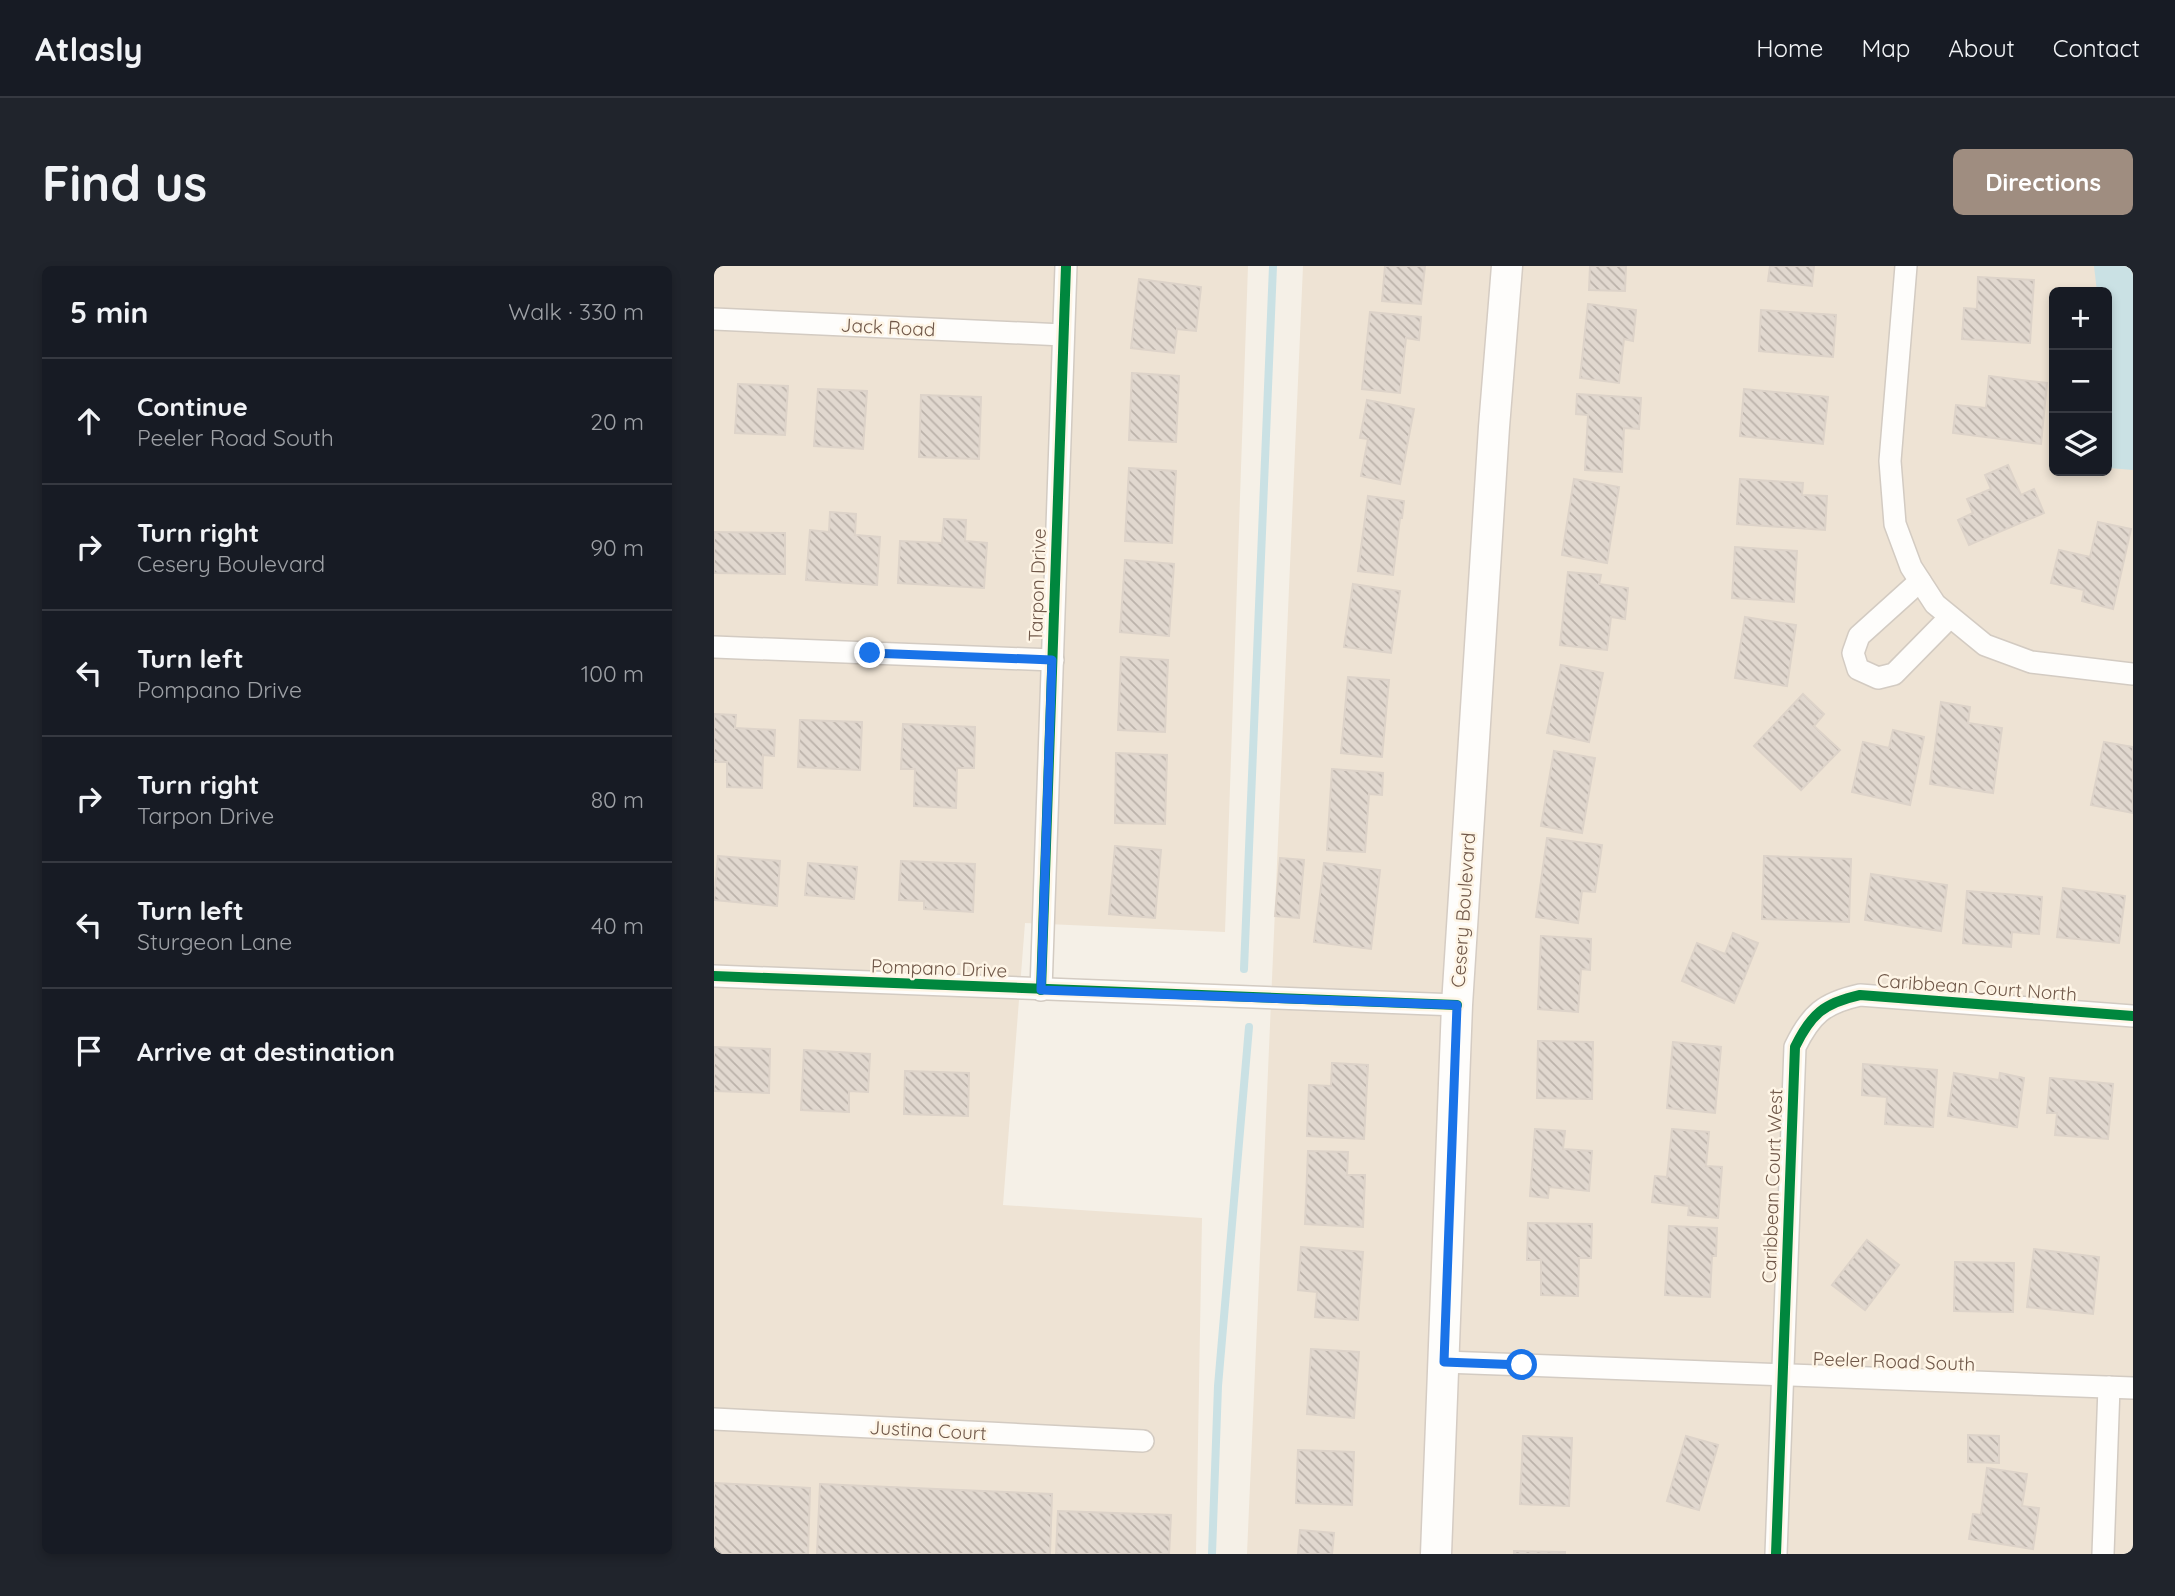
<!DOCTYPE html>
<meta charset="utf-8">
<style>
body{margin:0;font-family:Quicksand,sans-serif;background:#20242c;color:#f1f3f6}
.controls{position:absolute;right:21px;top:21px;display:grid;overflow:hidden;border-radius:10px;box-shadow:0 4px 10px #0003}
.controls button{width:63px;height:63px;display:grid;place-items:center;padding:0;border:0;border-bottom:2px solid #363941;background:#171b24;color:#f1f3f6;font:35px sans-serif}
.stop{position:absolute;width:21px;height:21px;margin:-16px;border:5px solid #1a73e8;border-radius:50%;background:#fff}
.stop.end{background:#1a73e8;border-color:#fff;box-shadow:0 2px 7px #0008}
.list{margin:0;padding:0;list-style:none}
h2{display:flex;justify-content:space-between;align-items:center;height:91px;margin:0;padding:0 28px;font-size:30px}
h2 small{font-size:23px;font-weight:400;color:#9ea1a6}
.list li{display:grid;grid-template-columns:46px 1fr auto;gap:21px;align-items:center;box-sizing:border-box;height:126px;padding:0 28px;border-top:2px solid #363941}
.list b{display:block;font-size:26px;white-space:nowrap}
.list p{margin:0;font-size:23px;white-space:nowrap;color:#9ea1a6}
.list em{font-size:23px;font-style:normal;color:#9ea1a6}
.icon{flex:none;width:38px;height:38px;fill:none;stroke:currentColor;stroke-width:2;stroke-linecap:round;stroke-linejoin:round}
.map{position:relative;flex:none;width:1419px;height:1288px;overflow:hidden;border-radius:10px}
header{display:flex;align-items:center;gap:42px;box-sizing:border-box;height:98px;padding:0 35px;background:#171b24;border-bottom:2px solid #363941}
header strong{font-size:33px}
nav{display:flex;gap:38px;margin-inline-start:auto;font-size:24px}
.intro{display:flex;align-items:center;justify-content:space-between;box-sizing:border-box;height:168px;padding:0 42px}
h1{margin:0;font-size:49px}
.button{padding:18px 32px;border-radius:10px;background:#9f8d80;color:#fff;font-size:24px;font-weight:700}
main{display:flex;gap:42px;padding:0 42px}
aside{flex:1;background:#171b24;border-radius:10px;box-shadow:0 4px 10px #0003}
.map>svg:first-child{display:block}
</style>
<header>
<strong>Atlasly</strong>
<nav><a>Home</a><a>Map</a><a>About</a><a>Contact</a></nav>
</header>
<div class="intro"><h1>Find us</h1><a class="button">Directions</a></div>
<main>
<aside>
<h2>5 min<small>Walk · 330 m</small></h2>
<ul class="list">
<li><svg class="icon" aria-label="ahead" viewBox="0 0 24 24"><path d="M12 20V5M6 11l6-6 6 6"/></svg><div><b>Continue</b><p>Peeler Road South</p></div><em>20 m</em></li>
<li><svg class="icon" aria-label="right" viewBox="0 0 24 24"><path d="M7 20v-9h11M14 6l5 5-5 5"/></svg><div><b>Turn right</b><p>Cesery Boulevard</p></div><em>90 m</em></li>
<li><svg class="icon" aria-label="left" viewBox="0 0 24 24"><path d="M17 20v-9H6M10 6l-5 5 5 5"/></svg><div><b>Turn left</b><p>Pompano Drive</p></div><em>100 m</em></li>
<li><svg class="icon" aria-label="right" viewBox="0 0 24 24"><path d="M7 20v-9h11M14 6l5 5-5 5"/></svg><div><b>Turn right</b><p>Tarpon Drive</p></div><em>80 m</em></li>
<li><svg class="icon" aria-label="left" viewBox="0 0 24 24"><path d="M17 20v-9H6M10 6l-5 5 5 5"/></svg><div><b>Turn left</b><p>Sturgeon Lane</p></div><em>40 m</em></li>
<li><svg class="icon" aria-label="arrive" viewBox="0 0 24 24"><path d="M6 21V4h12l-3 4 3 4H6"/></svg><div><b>Arrive at destination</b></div></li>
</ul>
</aside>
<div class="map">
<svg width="1419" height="1288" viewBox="0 0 1419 1288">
<defs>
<pattern id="building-back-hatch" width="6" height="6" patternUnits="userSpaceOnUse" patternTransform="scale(1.75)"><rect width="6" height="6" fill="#e1d8cf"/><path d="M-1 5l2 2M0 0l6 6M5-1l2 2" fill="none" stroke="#bbb2aa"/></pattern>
</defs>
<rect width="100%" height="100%" fill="#f5f0e7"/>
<!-- residential -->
<g fill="#eee3d4" fill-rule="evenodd">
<polygon points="0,0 534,0 511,666 311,657 289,939 488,952 482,1288 0,1288"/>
<path d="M589 0H1419V1288H533ZM1340 26H1393V205H1340Z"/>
</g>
<!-- water -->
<polygon fill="#cae1e4" points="1380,0 1419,0 1419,204 1395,202 1393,190 1393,26 1383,26"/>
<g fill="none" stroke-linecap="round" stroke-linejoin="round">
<!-- stream -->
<g stroke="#cae1e4" stroke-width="8">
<polyline points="530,703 559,0"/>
<polyline points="498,1288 504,1120 535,761"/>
</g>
</g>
<!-- building -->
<g fill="url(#building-back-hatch)" stroke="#ddd3c9" stroke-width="2">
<polygon points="671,0 711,0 707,38 668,35"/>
<polygon points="876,0 912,0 911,25 875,24"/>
<polygon points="1056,0 1100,0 1098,20 1054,15"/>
<polygon points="1264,11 1320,14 1316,77 1248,73 1250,42 1263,43"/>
<polygon points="425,13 487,21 482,65 463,63 460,87 417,82"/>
<polygon points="874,38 922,44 919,75 910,73 905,117 866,112"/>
<polygon points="1047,44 1122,49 1119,91 1045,85"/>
<polygon points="656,46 707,51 705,74 692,72 686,127 648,123"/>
<polygon points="418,107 465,110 462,176 415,174"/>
<polygon points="1275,110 1333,117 1327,178 1239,167 1242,139 1272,142"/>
<polygon points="24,118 74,120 71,169 21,167"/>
<polygon points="104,123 153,125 149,183 100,180"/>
<polygon points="1030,123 1114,131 1109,178 1026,170"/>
<polygon points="863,128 927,132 925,163 910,162 908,206 871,204 874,149 862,148"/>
<polygon points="207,129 267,131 265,193 205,191"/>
<polygon points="653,134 700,143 686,218 647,210 654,173 646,172"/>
<polygon points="1294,199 1307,229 1320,223 1330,247 1255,279 1244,254 1259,247 1253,233 1277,223 1271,209"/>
<polygon points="415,202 462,205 458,277 411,275"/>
<polygon points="860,213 905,221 893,297 848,289"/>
<polygon points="1026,213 1089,217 1088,229 1113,230 1111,264 1023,258"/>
<polygon points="654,230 690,235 688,252 686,252 679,309 644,305"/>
<polygon points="116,246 142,248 141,269 166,271 163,319 92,314 96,264 115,266"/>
<polygon points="230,253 252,254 251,275 273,277 270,322 184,317 186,275 228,277"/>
<polygon points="1384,256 1417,263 1399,343 1368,335 1370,324 1337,317 1345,284 1376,291"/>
<polygon points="0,266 71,267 71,308 0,307"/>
<polygon points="1021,281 1083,285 1080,336 1018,332"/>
<polygon points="411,294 460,298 455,370 406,366"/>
<polygon points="854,306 887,309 885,318 914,322 911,353 897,351 893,384 846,379"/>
<polygon points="639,318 686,325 677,387 630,381"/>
<polygon points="1031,351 1082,359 1073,420 1021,412"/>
<polygon points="407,391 454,394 451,466 404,464"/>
<polygon points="847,399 889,407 875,476 833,467"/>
<polygon points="634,411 675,414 668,491 627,487"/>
<polygon points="1089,428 1110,448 1100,460 1126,484 1087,524 1040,480"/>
<polygon points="1227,436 1256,441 1254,457 1288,462 1279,527 1216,518"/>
<polygon points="0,448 22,449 21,462 61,464 60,490 49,489 48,522 13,521 13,496 0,496"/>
<polygon points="86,454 148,456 146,504 84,501"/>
<polygon points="189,458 261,461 260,502 243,502 242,542 200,540 201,503 187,503"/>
<polygon points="1179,464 1210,471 1196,539 1138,526 1149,476 1175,482"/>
<polygon points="1390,476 1419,481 1419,547 1377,539"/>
<polygon points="840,485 881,492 868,567 827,560"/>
<polygon points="402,487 453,489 451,558 401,557"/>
<polygon points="618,503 669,507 668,529 655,528 651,586 613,584"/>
<polygon points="833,572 888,579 881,626 868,625 864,657 822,651"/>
<polygon points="401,580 447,584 441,652 395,648"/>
<polygon points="4,590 66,595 63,640 0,634"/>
<polygon points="1050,590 1137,593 1135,656 1048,653"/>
<polygon points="566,592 590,594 585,652 561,650"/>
<polygon points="187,595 261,598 259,646 210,643 210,635 185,634"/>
<polygon points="94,597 143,601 140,633 91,629"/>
<polygon points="610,597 666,604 657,683 600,676"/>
<polygon points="1157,608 1233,619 1227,665 1151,654"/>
<polygon points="1349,622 1411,630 1405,677 1343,671"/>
<polygon points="1253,625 1328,631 1325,668 1298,666 1297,681 1249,677"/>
<polygon points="1019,667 1044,677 1020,737 968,715 983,677 1011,688"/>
<polygon points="827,670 877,673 876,704 867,703 864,746 824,743"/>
<polygon points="824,775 879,776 878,833 823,832"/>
<polygon points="959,776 1007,781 1001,847 953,842"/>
<polygon points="0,781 56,783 55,827 0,825"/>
<polygon points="90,784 156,788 154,826 135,825 135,846 87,844"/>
<polygon points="618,797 654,799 650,873 593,870 595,819 617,820"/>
<polygon points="1149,798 1223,804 1219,861 1171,858 1173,831 1148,829"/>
<polygon points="191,805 255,807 254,850 190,848"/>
<polygon points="1240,807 1285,814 1286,807 1310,812 1303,861 1234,850"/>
<polygon points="1336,812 1399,818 1394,873 1341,869 1343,847 1333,847"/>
<polygon points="821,863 851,865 849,883 878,885 875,925 835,921 834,932 816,930"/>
<polygon points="958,863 995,866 992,900 1008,901 1004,952 974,949 975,940 938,936 941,910 953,911"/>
<polygon points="594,885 634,886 633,909 651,909 649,961 591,958"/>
<polygon points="814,957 878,958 877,992 865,992 864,1030 827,1029 827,994 813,994"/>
<polygon points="955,960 1003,962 1002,990 998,990 996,1031 951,1029"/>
<polygon points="1153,974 1185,999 1151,1044 1118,1019"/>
<polygon points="587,981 649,986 644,1054 601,1051 603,1026 584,1024"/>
<polygon points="1320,983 1385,991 1379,1048 1313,1041"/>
<polygon points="1241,996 1300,997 1299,1046 1240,1045"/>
<polygon points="597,1083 645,1086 640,1152 593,1148"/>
<polygon points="1254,1169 1285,1170 1285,1197 1254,1196"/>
<polygon points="809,1170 858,1172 855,1240 806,1238"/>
<polygon points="972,1170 1004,1179 985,1244 953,1235"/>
<polygon points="584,1184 640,1186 638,1239 582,1237"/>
<polygon points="1273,1202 1313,1208 1308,1240 1325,1242 1319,1283 1255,1273 1259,1248 1267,1249"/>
<polygon points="0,1217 96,1222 94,1288 0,1288"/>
<polygon points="106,1218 338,1228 336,1288 103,1288"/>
<polygon points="344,1245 457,1249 455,1288 342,1288"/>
<polygon points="586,1264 620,1267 618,1288 584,1288"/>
<polygon points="800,1285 851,1286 851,1288 800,1288"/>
</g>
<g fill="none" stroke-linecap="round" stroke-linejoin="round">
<!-- minor casing -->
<g stroke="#d3cbc2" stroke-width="24">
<g id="minor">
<polyline points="1192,0 1176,195 1181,258 1197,301 1221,338 1271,379 1317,396 1419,408"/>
<polyline points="0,53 349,69"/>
<polyline points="1206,315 1145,370 1139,387 1144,403 1164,412 1180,408 1236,351"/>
<polyline points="0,381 339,394"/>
<polyline points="0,710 743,739"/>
<polyline points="327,724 352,0"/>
<polyline points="730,1096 1419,1122"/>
<polyline points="0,1153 429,1175"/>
<path d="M1062 1288 1081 781C1097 748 1110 737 1146 729L1419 750"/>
<polyline points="1389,1288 1395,1121"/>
</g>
</g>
<!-- secondary casing -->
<g stroke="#d5ccc3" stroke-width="33">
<polyline id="secondary" points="722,1288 743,739 780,161 793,0"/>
</g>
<!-- minor -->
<use href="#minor" stroke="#fefdfb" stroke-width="21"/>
<!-- secondary -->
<use href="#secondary" stroke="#fefdfb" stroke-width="30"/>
<!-- cycleway casing -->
<g stroke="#fef5e6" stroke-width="15">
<g id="cycleway">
<polyline points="0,710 743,739"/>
<polyline points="327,724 352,0"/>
<path d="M1062 1288 1081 781C1097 748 1110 737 1146 729L1419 750"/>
</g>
</g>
<!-- cycleway -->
<use href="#cycleway" stroke="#00873e" stroke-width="10"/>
</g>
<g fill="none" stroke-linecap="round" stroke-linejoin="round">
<!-- route -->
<polyline stroke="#1a73e8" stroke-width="9" points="156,387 338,394 327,724 743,739 730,1096 808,1099"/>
</g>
<g text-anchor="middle" stroke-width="5" stroke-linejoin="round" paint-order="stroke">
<!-- street labels -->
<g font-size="19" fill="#705849" stroke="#fef5e6">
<text transform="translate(174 61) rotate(3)" y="7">Jack Road</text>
<text transform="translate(323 319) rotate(-88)" y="7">Tarpon Drive</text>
<text transform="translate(749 644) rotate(-86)" y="7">Cesery Boulevard</text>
<text transform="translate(225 702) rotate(2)" y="7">Pompano Drive</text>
<text transform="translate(1263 721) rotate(4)" y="7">Caribbean Court North</text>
<text transform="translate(1058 920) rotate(-88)" y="7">Caribbean Court West</text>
<text transform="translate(1180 1095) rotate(2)" y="7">Peeler Road South</text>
<text transform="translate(214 1164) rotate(3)" y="7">Justina Court</text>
</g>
</g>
</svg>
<div class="controls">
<button>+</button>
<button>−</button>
<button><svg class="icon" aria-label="layers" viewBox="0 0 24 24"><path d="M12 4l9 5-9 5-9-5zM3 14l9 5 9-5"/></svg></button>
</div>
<div class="stop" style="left:808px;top:1099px"></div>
<div class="stop end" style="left:156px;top:387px"></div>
</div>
</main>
